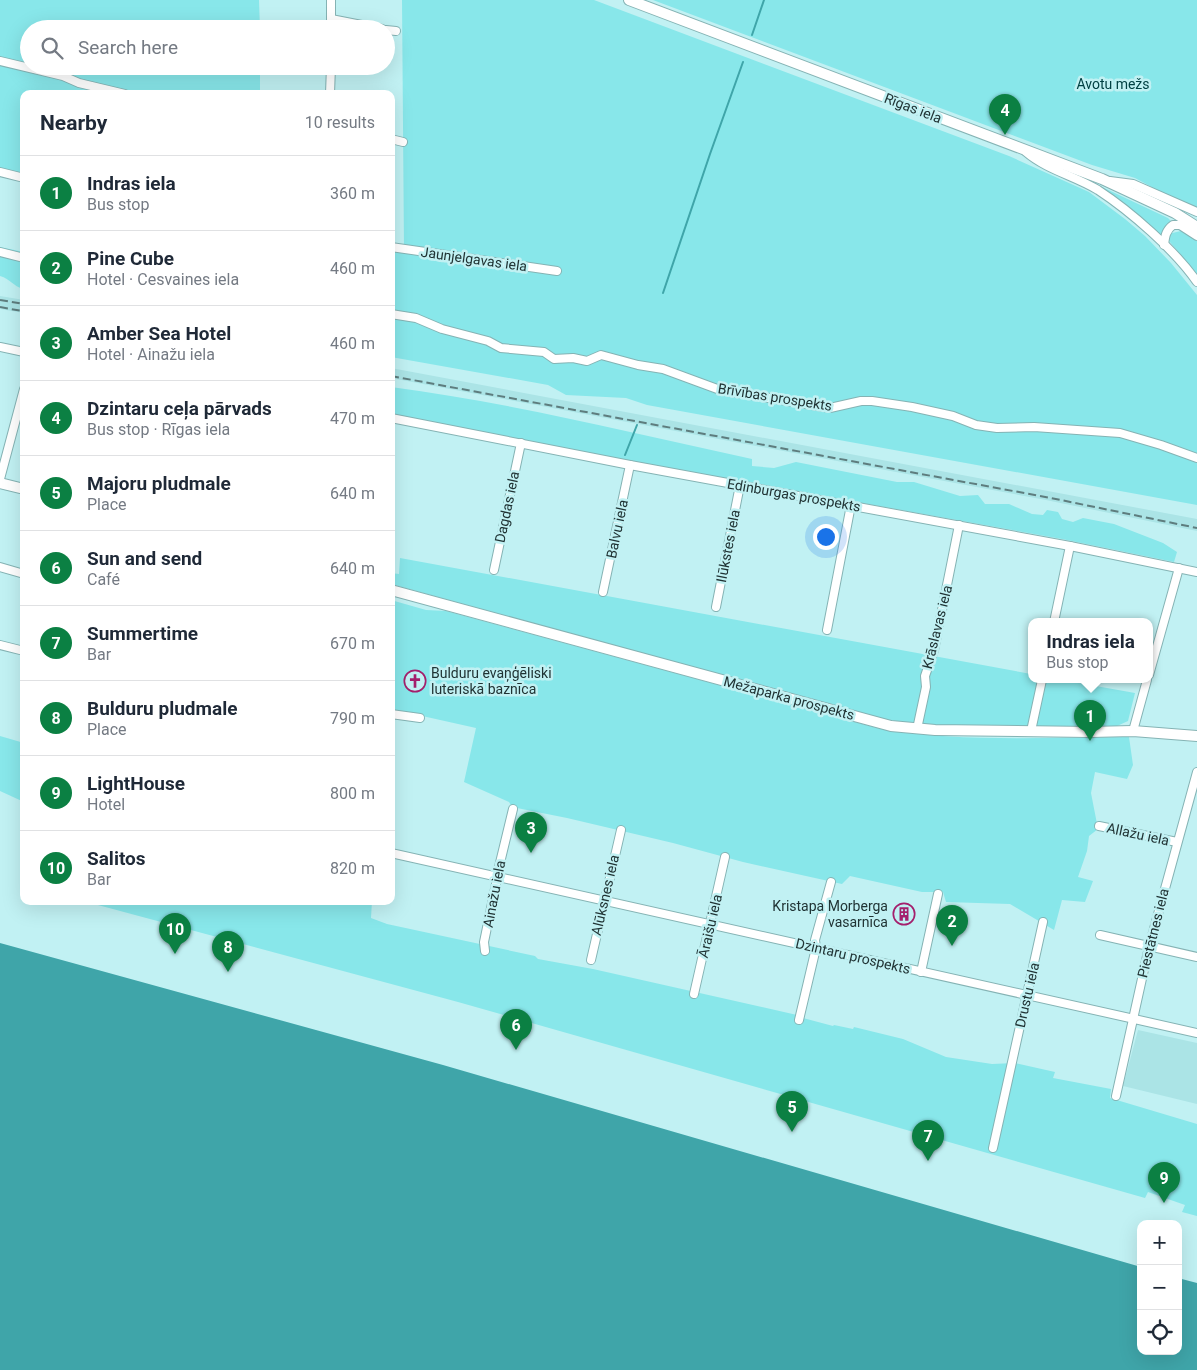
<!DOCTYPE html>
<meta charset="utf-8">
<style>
body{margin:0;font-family:Roboto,sans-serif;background:#f2f2f3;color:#1f2937}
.controls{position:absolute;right:15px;bottom:15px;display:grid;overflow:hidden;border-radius:10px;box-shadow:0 5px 20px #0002}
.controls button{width:45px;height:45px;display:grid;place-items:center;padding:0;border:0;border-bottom:1px solid #e0e1e3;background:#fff;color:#1f2937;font:25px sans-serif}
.you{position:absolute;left:825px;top:536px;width:18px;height:18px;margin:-12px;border:4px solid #fff;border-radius:50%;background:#1a73e8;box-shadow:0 0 0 8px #1a73e833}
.badge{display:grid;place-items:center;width:32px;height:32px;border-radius:50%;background:#0b8043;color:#fff;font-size:16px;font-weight:700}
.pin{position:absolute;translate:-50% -41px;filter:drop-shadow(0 1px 2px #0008)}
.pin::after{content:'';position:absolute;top:26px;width:18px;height:15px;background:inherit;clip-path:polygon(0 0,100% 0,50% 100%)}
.popup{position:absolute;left:1028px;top:618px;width:125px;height:65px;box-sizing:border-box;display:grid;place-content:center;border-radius:10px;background:#fff;filter:drop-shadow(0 1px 4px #0005);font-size:16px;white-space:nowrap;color:#747a83}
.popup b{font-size:19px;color:#1f2937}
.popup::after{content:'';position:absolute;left:50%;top:100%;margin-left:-10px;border:10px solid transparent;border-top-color:#fff}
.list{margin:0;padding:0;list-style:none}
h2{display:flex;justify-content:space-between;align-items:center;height:65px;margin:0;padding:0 20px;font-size:21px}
h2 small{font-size:16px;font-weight:400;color:#747a83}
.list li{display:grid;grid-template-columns:32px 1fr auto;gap:15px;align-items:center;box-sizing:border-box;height:75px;padding:0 20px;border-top:1px solid #e0e1e3}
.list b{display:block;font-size:19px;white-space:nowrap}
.list p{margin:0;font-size:16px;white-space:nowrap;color:#747a83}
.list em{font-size:16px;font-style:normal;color:#747a83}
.icon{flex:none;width:28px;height:28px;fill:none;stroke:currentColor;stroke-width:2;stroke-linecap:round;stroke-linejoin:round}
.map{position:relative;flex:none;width:1197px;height:1370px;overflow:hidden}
.search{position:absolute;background:#fff;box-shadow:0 5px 20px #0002;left:20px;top:20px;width:375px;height:55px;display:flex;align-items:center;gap:12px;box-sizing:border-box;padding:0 18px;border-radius:28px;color:#747a83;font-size:19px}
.panel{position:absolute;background:#fff;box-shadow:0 5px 20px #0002;left:20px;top:90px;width:375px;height:815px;border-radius:10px}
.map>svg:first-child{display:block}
</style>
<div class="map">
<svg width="1197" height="1370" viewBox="0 0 1197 1370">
<rect width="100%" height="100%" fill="#c1f1f3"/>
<!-- built -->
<g fill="#abe4e6">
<polygon points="0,296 24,300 24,313 0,309"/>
<polygon points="391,368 1197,519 1197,531 1046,500 391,378"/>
<polygon points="1138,1030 1197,1043 1197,1104 1123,1086"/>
</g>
<!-- green -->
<g fill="#88e7ea">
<polygon points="0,0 259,0 260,29 29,29 29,66 260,66 260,94 24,94 24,178 0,172"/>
<polygon points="402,0 594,0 1009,156 1089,192 1125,219 1145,236 1171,263 1197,295 1197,505 647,405 626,398 566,395 548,385 391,357 391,250 404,252"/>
<polygon points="653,0 1197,0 1197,208 1176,200 1135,178 1092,165"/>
<polygon points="1102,187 1168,218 1171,221 1164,229 1161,235 1157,236 1099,189"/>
<polygon points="1181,231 1197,239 1197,274 1169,241 1168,234"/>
<path d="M0 247 24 252V289C12 286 11 279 0 276Z"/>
<path d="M391 387C513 403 632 433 752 459V466L774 468 796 462 897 482H914L960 496 978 495 985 504H1009L1032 514 1043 515 1047 510 1058 512 1062 519 1073 522 1083 518 1114 524 1163 543 1177 552 1174 562 1062 539 634 462 391 414Z"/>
<path d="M400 558 1031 674V680H1062L1135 693 1128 721 1117 726C1035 727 951 731 870 717L391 584V573L399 574Z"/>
<path d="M391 600 426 610 446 611 877 728C958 743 1047 737 1129 737L1133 765 1127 779 1095 772 1091 793 1098 829 1089 836 1087 851 1078 877 1093 881 1085 902 1062 900 1054 930 1010 904 946 902 943 892H922L850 876 842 884 743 862 673 843 567 818 512 807 509 802 464 782 476 728 391 709Z"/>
<polygon points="0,736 24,743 24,802 0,791"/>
<polygon points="83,901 372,901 371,918 387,924 535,956 538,959 593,969 797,1015 803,1018 833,1026 834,1025 853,1029 854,1027 903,1039 946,1057 992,1064 1015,1063 1055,1072 1053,1078 1111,1089 1110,1098 1197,1124 1197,1216 1182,1212 1185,1205 1148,1192 1145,1198 458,1002"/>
</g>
<!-- water -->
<polygon fill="#3fa5a9" points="0,943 443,1065 1141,1267 1141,1351 1178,1351 1178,1278 1197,1283 1197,1370 0,1370"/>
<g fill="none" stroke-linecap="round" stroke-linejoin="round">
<!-- stream -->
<g stroke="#3fa5a9" stroke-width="2">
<polyline points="752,35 764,0"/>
<polyline points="663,293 710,154 743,62"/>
<polyline points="625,455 637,425"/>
</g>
<!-- minor casing -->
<g stroke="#85b3b4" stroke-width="10">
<g id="minor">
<polyline points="331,0 331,29"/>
<polyline points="331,19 382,29"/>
<polyline points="386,30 396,31"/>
<polyline points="0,61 63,76 79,83 125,94"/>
<polyline points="330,94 331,66"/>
<polyline points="391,139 403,142"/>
<path d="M1026 152C1047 170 1075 176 1098 190 1130 211 1175 250 1197 282"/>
<polyline points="0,172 24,178"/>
<polyline points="1110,181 1133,184 1197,212"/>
<path d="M1164 245C1165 236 1166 230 1173 225H1180L1197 236"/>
<polyline points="391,247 557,271"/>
<polyline points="0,252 24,258"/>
<polyline points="391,314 416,318 442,329 488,341 501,348 544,352 554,359 573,358 587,361 601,355 638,365 663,369 720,390 830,408 861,401 872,401 912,407 953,416 976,425 997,428 1034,427 1120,433 1161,445 1197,458"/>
<polyline points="0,347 24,352"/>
<polyline points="391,418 630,465 1070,546 1197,572"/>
<polyline points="0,479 24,389"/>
<polyline points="0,567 24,574"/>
<polyline points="494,570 521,443"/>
<polyline points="603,592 630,465"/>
<polyline points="716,607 740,485"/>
<polyline points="1054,622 1070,546"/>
<polyline points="827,630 851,505"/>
<polyline points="0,645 24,651"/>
<polyline points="1149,675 1179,568"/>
<polyline points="391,714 420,718"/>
<polyline points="917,729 926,687 925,676 934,650 959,525"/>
<polyline points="1031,731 1042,680"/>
<polyline points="1133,731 1147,680"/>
<polyline points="1099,826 1177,842"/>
<polyline points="391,853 1197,1033"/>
<polyline points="1100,935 1197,957"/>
<polyline points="485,951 484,942 496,884 498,871 513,809"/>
<polyline points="591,960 621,830"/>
<polyline points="921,972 938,894"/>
<polyline points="694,994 725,857"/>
<polyline points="799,1020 816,948 815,940 831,882"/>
<polyline points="1116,1096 1149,947 1197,772"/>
<polyline points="993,1148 1043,922"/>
</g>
</g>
<!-- major casing -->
<g stroke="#85b3b4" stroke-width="12">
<g id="major">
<polyline points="629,0 1102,179 1175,213 1197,227"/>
<polyline points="0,483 24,489"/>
<polyline points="391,590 891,726 935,730 1090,732 1133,731 1197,736"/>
</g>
</g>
<!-- minor -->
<use href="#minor" stroke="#fff" stroke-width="8"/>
<!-- major -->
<use href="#major" stroke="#fff" stroke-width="10"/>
<!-- rail -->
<g stroke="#5e7d7e" stroke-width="2" stroke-dasharray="8 4" stroke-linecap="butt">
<polyline points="0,300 24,304"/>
<polyline points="0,307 22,311"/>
<polyline points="391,376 1051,498 1197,528"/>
</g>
</g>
<!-- icons -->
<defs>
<g id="church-ring" transform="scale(1.125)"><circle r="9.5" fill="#c1f1f3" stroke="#a41f6c" stroke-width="1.5"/><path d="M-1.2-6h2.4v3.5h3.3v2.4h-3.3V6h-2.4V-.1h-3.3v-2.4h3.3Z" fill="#a41f6c"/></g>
<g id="building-ring" transform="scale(1.125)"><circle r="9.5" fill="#c1f1f3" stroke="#a41f6c" stroke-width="1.5"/><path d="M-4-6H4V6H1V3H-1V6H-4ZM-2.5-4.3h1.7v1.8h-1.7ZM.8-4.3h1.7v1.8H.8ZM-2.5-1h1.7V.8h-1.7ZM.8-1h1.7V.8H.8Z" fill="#a41f6c"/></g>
</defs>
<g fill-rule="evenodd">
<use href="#church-ring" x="415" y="681"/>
<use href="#building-ring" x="904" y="914"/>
</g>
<g text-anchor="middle" stroke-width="5" stroke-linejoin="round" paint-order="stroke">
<!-- park labels -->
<g font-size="14" fill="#004143" stroke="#c1f1f3">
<text x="1113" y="89">Avotu mežs</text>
</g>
<!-- street labels -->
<g font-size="14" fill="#203334" stroke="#c1f1f3">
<text transform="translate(913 108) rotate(21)" y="5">Rīgas iela</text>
<text transform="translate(474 259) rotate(8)" y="5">Jaunjelgavas iela</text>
<text transform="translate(775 397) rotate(9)" y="5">Brīvības prospekts</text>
<text transform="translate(794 495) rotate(10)" y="5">Edinburgas prospekts</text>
<text transform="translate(507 507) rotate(-78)" y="5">Dagdas iela</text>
<text transform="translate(617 529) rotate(-78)" y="5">Balvu iela</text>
<text transform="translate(728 546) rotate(-79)" y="5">Ilūkstes iela</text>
<text transform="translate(937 627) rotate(-76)" y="5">Krāslavas iela</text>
<text transform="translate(789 698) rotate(15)" y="5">Mežaparka prospekts</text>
<text transform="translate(1138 834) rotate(12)" y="5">Allažu iela</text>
<text transform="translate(494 894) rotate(-79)" y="5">Ainažu iela</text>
<text transform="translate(605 895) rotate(-77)" y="5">Alūksnes iela</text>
<text transform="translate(710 926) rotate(-77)" y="5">Āraišu iela</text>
<text transform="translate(1153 933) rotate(-76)" y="5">Piestātnes iela</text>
<text transform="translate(853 956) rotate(13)" y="5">Dzintaru prospekts</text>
<text transform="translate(1027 995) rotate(-77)" y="5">Drustu iela</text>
</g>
<!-- poi labels -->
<g font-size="14" fill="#203334" stroke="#c1f1f3" text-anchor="start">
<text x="431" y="678">Bulduru evaņģēliski<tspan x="431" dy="16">luteriskā baznīca</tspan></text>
<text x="888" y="911" text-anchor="end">Kristapa Morberga<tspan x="888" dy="16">vasarnīca</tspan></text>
</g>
</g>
</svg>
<div class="controls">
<button>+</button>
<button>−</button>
<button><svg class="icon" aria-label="locate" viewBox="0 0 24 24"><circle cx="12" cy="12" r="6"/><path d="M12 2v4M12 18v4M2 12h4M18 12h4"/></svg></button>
</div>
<div class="you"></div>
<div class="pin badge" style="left:1090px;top:741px">1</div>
<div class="popup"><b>Indras iela</b>Bus stop</div>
<div class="pin badge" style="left:952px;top:946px">2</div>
<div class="pin badge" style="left:531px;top:853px">3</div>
<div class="pin badge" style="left:1005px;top:135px">4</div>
<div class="pin badge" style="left:792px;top:1132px">5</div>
<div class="pin badge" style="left:516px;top:1050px">6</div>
<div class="pin badge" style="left:928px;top:1161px">7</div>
<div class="pin badge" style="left:228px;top:972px">8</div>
<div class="pin badge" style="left:1164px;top:1203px">9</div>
<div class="pin badge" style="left:175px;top:954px">10</div>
<div class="search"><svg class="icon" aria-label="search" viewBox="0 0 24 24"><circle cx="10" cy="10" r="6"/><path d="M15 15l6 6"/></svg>Search here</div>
<section class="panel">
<h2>Nearby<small>10 results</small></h2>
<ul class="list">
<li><span class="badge">1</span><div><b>Indras iela</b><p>Bus stop</p></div><em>360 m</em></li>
<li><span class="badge">2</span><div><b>Pine Cube</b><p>Hotel · Cesvaines iela</p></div><em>460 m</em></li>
<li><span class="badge">3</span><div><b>Amber Sea Hotel</b><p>Hotel · Ainažu iela</p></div><em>460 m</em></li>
<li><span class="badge">4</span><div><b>Dzintaru ceļa pārvads</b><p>Bus stop · Rīgas iela</p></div><em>470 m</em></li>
<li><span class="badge">5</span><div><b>Majoru pludmale</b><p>Place</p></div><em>640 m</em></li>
<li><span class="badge">6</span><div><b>Sun and send</b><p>Café</p></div><em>640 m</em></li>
<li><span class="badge">7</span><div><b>Summertime</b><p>Bar</p></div><em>670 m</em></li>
<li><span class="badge">8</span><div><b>Bulduru pludmale</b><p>Place</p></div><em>790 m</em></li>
<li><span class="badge">9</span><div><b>LightHouse</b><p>Hotel</p></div><em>800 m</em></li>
<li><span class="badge">10</span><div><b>Salitos</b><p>Bar</p></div><em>820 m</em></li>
</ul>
</section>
</div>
